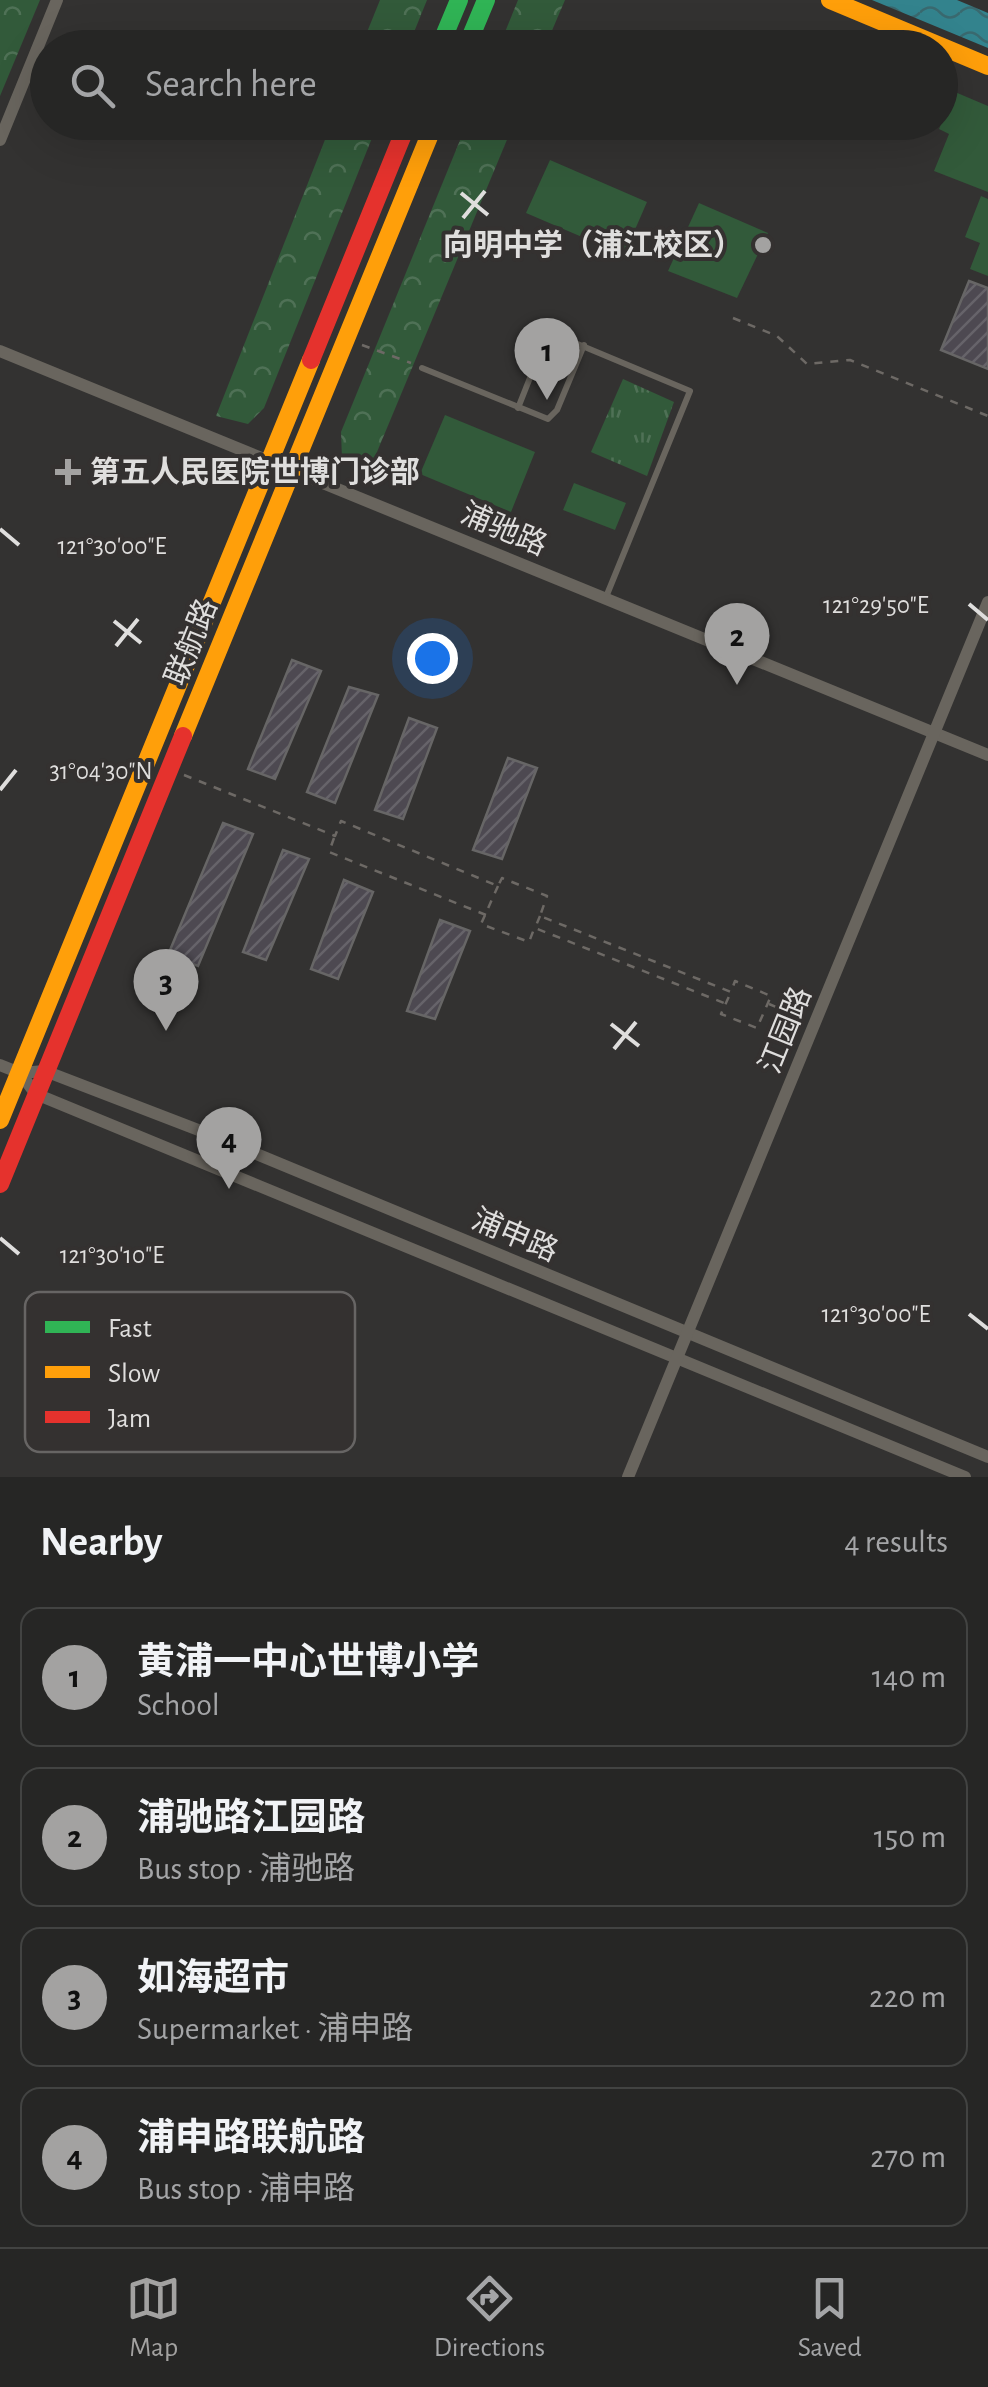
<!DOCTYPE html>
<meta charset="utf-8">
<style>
body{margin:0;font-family:"Alegreya Sans","Noto Sans SC",sans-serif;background:#323232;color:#f1f3f6}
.you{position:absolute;left:432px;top:658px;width:35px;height:35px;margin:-25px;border:8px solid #fff;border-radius:50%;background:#1a73e8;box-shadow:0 0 0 15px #1a73e833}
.badge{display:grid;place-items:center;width:65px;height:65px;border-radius:50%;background:#a3a2a1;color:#111;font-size:32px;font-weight:700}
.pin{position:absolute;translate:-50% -82px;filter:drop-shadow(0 2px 5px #0008)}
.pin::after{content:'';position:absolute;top:52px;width:35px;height:30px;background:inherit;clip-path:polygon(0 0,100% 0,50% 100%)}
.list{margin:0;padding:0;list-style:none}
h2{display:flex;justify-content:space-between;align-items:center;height:130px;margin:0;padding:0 40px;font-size:42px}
h2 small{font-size:32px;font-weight:400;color:#a4a5a7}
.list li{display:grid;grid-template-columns:65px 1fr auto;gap:30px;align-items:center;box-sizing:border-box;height:140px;margin:0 20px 20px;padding:0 20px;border:2px solid #424342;border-radius:20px}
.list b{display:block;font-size:38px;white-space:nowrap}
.list p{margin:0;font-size:32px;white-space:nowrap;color:#a4a5a7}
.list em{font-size:32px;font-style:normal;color:#a4a5a7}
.icon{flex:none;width:55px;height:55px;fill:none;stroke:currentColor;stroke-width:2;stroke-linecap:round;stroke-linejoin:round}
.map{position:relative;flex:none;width:988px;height:1477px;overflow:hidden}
.search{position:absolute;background:#262625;box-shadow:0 10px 40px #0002;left:30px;right:30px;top:30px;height:110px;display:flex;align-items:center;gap:25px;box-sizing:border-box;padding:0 35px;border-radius:55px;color:#a4a5a7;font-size:38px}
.sheet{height:770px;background:#262625}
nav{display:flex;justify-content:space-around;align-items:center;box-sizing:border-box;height:140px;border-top:2px solid #424342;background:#262625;font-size:28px;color:#a4a5a7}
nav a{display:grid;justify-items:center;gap:5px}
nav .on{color:#a3a2a1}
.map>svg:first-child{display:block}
</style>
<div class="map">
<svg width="988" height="1477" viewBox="0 0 988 1477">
<defs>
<pattern id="grass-tufts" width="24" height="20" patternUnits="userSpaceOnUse" patternTransform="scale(2.5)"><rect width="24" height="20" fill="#325a3a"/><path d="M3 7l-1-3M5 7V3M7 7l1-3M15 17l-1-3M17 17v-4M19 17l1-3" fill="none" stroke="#4f7156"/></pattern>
<pattern id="forest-crowns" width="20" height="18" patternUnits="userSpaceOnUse" patternTransform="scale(2.5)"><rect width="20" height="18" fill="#325a3a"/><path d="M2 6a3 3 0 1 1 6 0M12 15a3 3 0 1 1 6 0" fill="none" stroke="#4f7156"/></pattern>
<pattern id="water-waves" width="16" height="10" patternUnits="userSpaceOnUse" patternTransform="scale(2.5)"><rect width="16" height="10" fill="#33838d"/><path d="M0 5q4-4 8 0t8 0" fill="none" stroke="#39696f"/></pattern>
<pattern id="building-hatch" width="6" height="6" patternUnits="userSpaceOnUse" patternTransform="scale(2.5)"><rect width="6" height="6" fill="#4d4951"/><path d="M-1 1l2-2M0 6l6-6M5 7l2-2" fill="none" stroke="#66636a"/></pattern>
</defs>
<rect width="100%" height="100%" fill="#333231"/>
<!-- grass -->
<polygon fill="url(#grass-tufts)" points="623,379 674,402 647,476 591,452"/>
<!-- forest -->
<g fill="url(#forest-crowns)">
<polygon points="0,0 40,0 0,96"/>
<polygon points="380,0 427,0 408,47 361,47"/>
<polygon points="518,0 565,0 545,47 499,47"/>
<polygon points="332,122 378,123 264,408 248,424 216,416"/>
<polygon points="467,123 514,123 367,476 342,459 341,432"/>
</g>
<!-- pitch -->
<g fill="#325a3a">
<polygon points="955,92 988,106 988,192 934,171 949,134 939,129"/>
<polygon points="550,160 647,202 624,255 526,213"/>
<polygon points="981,196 988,199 988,276 970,269 980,243 965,237"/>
<polygon points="699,203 768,233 737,298 668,271"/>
<polygon points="445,415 535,452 511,512 420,474"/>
<polygon points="574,483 626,503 615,530 563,510"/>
</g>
<!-- water -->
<polygon fill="url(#water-waves)" points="872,0 957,0 988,13 988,48"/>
<!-- building -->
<g fill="url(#building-hatch)" stroke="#676666" stroke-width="2.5">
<polygon points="969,281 988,288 988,369 941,350"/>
<polygon points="292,660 321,671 275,779 248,769"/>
<polygon points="349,687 378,695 335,803 307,792"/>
<polygon points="409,718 437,728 403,819 375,810"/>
<polygon points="508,758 537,768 502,859 473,850"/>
<polygon points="223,823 253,834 198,966 168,955"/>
<polygon points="283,850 309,859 266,960 243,952"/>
<polygon points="344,880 373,892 338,979 311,969"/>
<polygon points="440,920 470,931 435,1019 407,1011"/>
</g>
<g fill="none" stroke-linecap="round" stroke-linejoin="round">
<!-- path -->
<g stroke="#6d6965" stroke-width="2.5" stroke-dasharray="8 8" stroke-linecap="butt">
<polyline points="733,318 777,336 807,364 850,360 988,416"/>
<polyline points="362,345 411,363"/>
<polyline points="184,775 335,836 341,821 498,886 502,878 547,896 540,916 731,992 735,981 771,996 757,1028 721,1014 731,992"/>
<polyline points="334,838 329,852 486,915"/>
<polyline points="498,886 481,924 529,942 534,929"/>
<polyline points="540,916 535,928 724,1003"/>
<polyline points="769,1004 803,1018"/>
</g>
<!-- lane -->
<g stroke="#69655e" stroke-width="6">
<polyline points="422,368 548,419 557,410 584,345"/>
<polyline points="518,408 543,345 556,335 690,391 606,597"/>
</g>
<!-- street -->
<g stroke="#69655e" stroke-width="12">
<polyline points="0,140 57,0"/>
<polyline points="0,351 988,755"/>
<polyline points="0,1065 20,1073 45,1071 201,1131 988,1457"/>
<polyline points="20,1073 36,1094 965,1477"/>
<polyline points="628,1477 988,602"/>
</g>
<!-- fast -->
<g stroke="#30b455" stroke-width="18">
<polyline points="439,48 459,0"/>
<polyline points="466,48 486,0"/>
</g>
<!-- slow -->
<g stroke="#ff9f0a" stroke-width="18">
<polyline points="830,0 988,66"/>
<polyline points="183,736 435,122"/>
<polyline points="0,1120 311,360"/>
</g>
<!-- jam -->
<g stroke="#e5322d" stroke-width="18">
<polyline points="311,360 408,122"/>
<polyline points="0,1184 183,736"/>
</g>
</g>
<!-- ticks -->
<path fill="none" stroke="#dfdedd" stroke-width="4" d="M461 193 488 215M463 218 485 191M0 529 19 545M969 604 988 620M114 621 141 643M116 646 138 619M0 790 16 770M611 1024 639 1046M614 1049 636 1022M0 1238 19 1254M969 1314 988 1329"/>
<!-- markers -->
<g fill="#a3a2a1" stroke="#343130" stroke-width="4">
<circle cx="763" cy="245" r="10"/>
<path d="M63 457h10v10h10v10h-10v10h-10v-10h-10v-10h10z"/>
</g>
<g text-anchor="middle" stroke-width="8" stroke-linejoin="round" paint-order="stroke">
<!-- poi labels -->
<g font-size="30" font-weight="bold" fill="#dfdedd" stroke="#343130" text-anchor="end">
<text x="743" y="255">向明中学（浦江校区）</text>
<text x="90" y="482" text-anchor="start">第五人民医院世博门诊部</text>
</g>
<!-- street labels -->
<g font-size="30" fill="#dfdedd" stroke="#343130">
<text transform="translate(504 529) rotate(23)" y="10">浦驰路</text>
<text transform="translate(191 642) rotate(-68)" y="10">联航路</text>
<text transform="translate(785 1030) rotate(-68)" y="10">江园路</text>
<text transform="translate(515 1235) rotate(23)" y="10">浦申路</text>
</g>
</g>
<!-- legend -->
<rect x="25" y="1292" width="330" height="160" rx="15" fill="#343130" stroke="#676564" stroke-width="2.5"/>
<rect x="45" y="1321" width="45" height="12" fill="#30b455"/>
<rect x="45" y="1366" width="45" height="12" fill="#ff9f0a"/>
<rect x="45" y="1411" width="45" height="12" fill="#e5322d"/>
<g font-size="28" fill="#dfdedd">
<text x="108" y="1337">Fast</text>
<text x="108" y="1382">Slow</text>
<text x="108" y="1427">Jam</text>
</g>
<g font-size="25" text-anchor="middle" fill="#dfdedd" stroke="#343130" stroke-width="8" stroke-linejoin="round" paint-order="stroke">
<text x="112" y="554">121°30'00"E</text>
<text x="876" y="613">121°29'50"E</text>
<text x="101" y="779">31°04'30"N</text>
<text x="112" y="1263">121°30'10"E</text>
<text x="876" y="1322">121°30'00"E</text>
</g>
</svg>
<div class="you"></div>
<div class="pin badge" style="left:547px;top:400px">1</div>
<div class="pin badge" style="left:737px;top:685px">2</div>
<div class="pin badge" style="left:166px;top:1031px">3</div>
<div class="pin badge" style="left:229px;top:1189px">4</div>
<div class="search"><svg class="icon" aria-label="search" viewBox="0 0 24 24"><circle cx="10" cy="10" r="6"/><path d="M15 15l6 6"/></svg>Search here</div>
</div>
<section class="sheet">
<h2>Nearby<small>4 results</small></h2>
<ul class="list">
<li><span class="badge">1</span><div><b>黄浦一中心世博小学</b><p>School</p></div><em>140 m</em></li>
<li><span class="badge">2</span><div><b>浦驰路江园路</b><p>Bus stop · 浦驰路</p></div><em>150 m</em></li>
<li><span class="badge">3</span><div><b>如海超市</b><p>Supermarket · 浦申路</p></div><em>220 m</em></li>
<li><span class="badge">4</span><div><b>浦申路联航路</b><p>Bus stop · 浦申路</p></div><em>270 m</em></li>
</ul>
</section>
<nav>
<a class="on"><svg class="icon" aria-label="map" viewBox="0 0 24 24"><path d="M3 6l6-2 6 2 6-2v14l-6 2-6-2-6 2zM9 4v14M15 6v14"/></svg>Map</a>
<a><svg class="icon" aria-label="directions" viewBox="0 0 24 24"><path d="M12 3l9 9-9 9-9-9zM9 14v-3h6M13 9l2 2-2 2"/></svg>Directions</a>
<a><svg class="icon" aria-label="saved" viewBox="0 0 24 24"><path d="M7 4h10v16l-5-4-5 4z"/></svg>Saved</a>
</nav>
